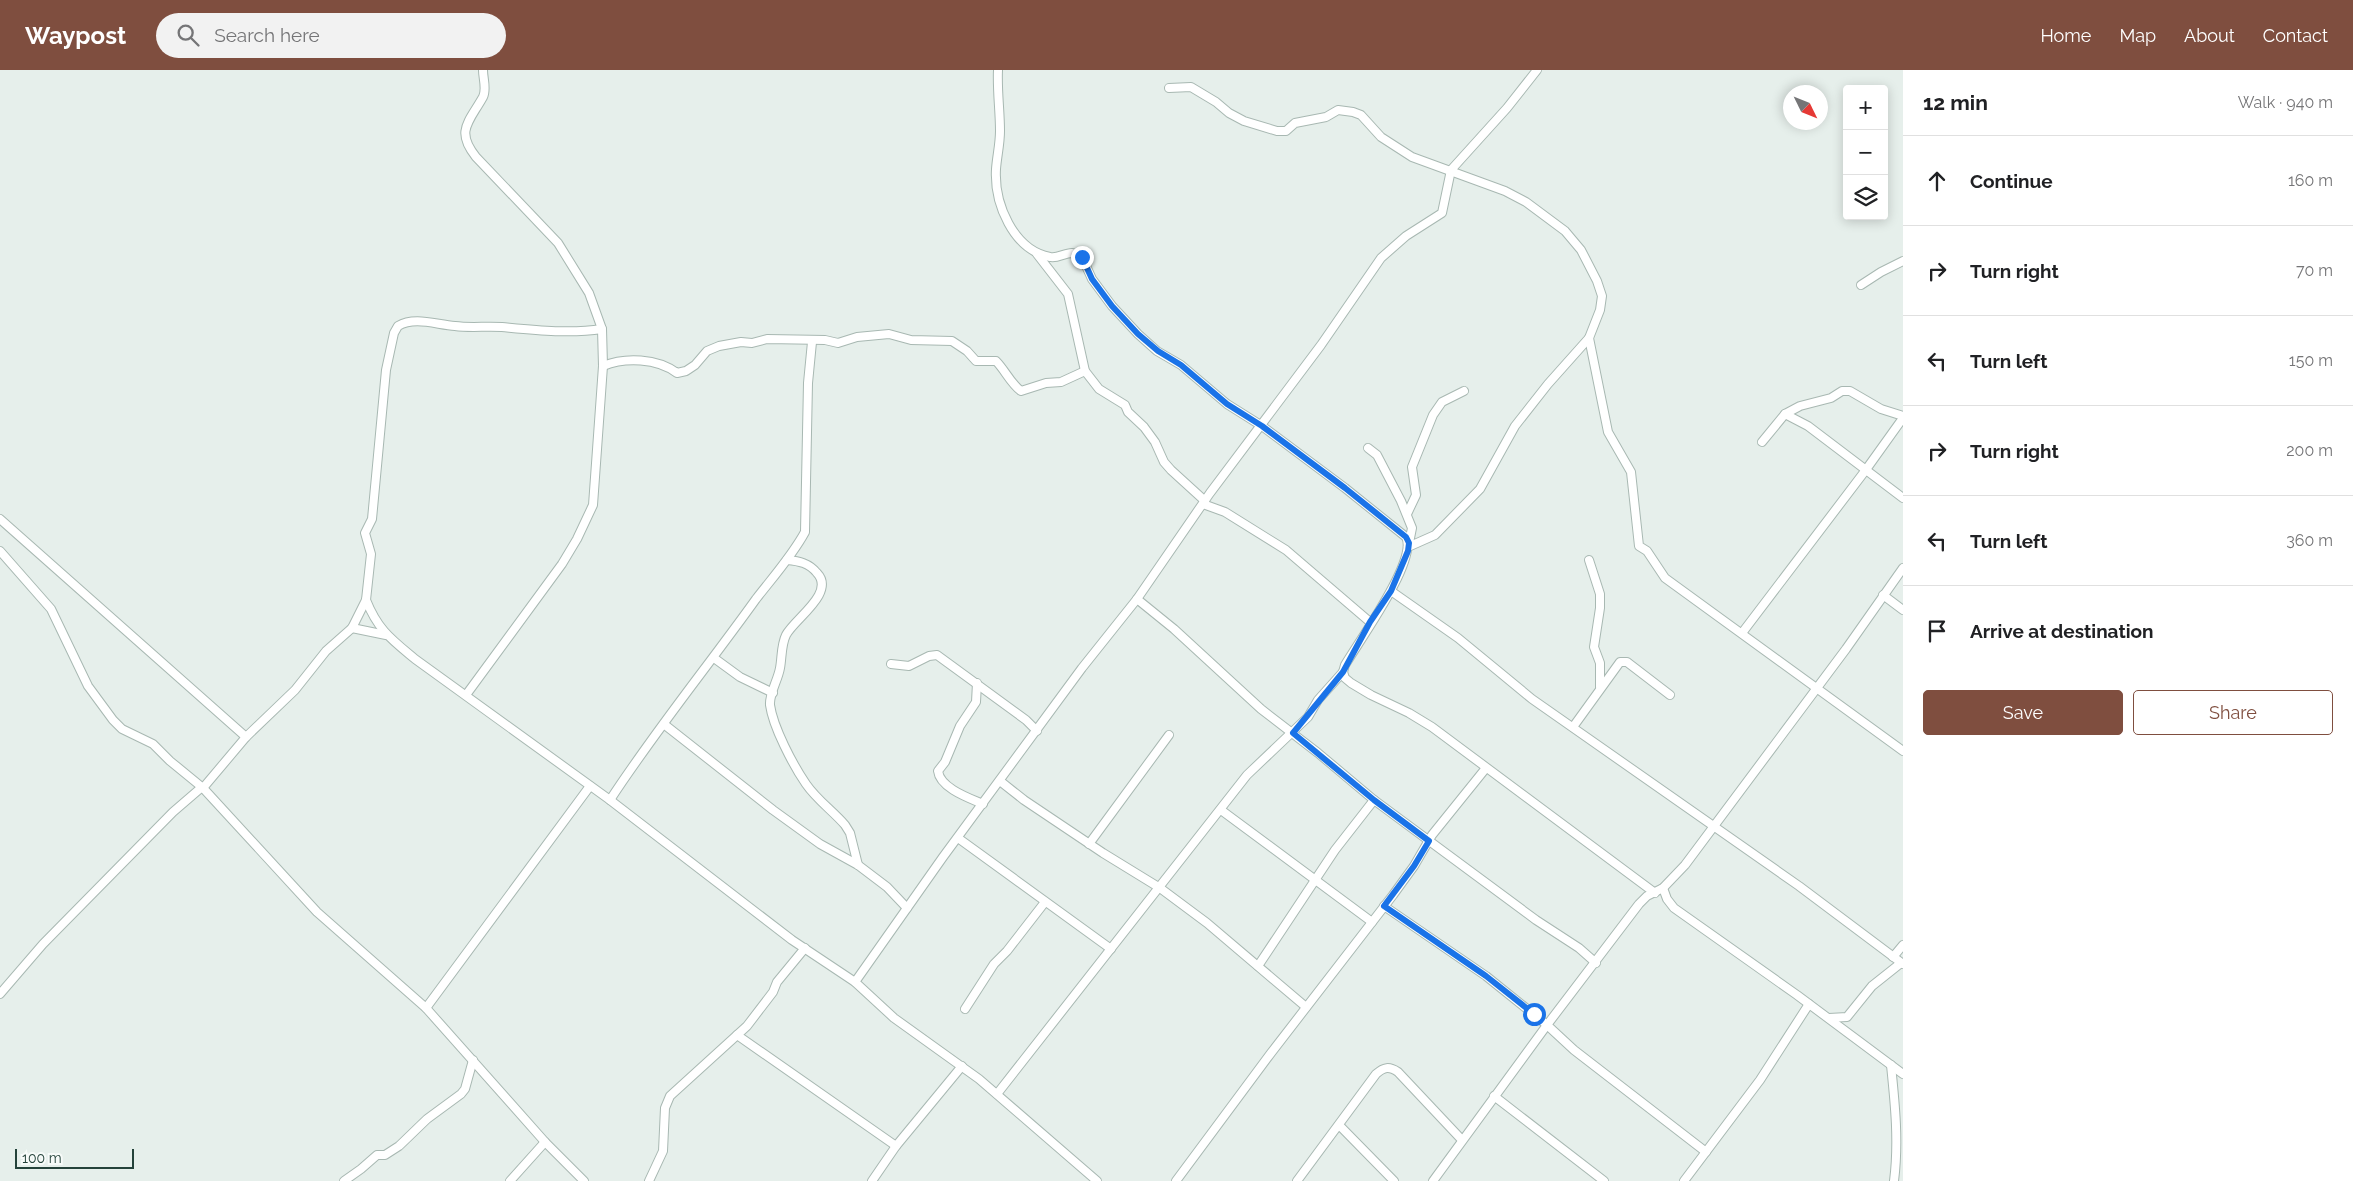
<!DOCTYPE html>
<meta charset="utf-8">
<style>
body{margin:0;font-family:Raleway,sans-serif;background:#f2f2f2;color:#202124}
.controls{position:absolute;right:15px;top:15px;display:grid;overflow:hidden;border-radius:5px;box-shadow:0 2px 12px #0003}
.controls button{width:45px;height:45px;display:grid;place-items:center;padding:0;border:0;border-bottom:1px solid #e0e0e0;background:#fff;color:#202124;font:25px sans-serif}
.compass{position:absolute;left:1783px;top:15px;width:45px;height:45px;border-radius:50%;background:#fff;box-shadow:0 2px 12px #0003;rotate:133deg}
.scale{position:absolute;left:15px;bottom:12px;width:119px;box-sizing:border-box;padding-left:5px;border:2px solid #24423a;border-top:0;font-size:14px;line-height:18px;white-space:nowrap;color:#24423a;-webkit-text-stroke:4px #f7fbf9;paint-order:stroke}
.stop{position:absolute;width:15px;height:15px;margin:-11px;border:4px solid #1a73e8;border-radius:50%;background:#fff}
.stop.end{background:#1a73e8;border-color:#fff;box-shadow:0 1px 5px #0008}
.list{margin:0;padding:0;list-style:none}
h2{display:flex;justify-content:space-between;align-items:center;height:65px;margin:0;padding:0 20px;font-size:21px}
h2 small{font-size:16px;font-weight:400;color:#757577}
.list li{display:grid;grid-template-columns:32px 1fr auto;gap:15px;align-items:center;box-sizing:border-box;height:90px;padding:0 20px;border-top:1px solid #e0e0e0}
.list b{display:block;font-size:19px;white-space:nowrap}
.list em{font-size:16px;font-style:normal;color:#757577}
.actions{display:flex;gap:10px;padding:15px 20px}
.actions a{flex:1;padding:11px 0;border:1px solid #7f4e3f;border-radius:5px;text-align:center;font-size:18px;color:#7f4e3f}
.actions .main{background:#7f4e3f;color:#fff}
.icon{flex:none;width:28px;height:28px;fill:none;stroke:currentColor;stroke-width:2;stroke-linecap:round;stroke-linejoin:round}
.map{position:relative;flex:none;width:1903px;height:1111px;overflow:hidden}
header{display:flex;align-items:center;gap:30px;box-sizing:border-box;height:70px;padding:0 25px;background:#7f4e3f;color:#fff}
header strong{font-size:24px}
nav{display:flex;gap:28px;margin-inline-start:auto;font-size:18px}
.search{width:350px;height:45px;background:#f2f2f2;display:flex;align-items:center;gap:12px;box-sizing:border-box;padding:0 18px;border-radius:28px;color:#757577;font-size:19px}
main{display:flex}
aside{flex:1;background:#fff}
.map>svg:first-child{display:block}
</style>
<header>
<strong>Waypost</strong>
<div class="search"><svg class="icon" aria-label="search" viewBox="0 0 24 24"><circle cx="10" cy="10" r="6"/><path d="M15 15l6 6"/></svg>Search here</div>
<nav><a>Home</a><a>Map</a><a>About</a><a>Contact</a></nav>
</header>
<main>
<div class="map">
<svg width="1903" height="1111" viewBox="0 0 1903 1111">
<rect width="100%" height="100%" fill="#e6efeb"/>
<g fill="none" stroke-linecap="round" stroke-linejoin="round">
<!-- street casing -->
<g stroke="#a8b8b2" stroke-width="10">
<g id="street">
<path d="M998 0C997 21 1000 40 1000 61 1000 74 997 86 996 99 994 133 1013 180 1050 187 1057 189 1064 183 1072 183L1082 187 1092 209 1112 236 1138 264 1157 281 1181 295 1227 334 1262 356 1345 418 1406 467C1418 490 1359 571 1345 595L1343 602 1345 608 1351 613 1371 625 1409 643 1432 657 1655 823"/>
<polyline points="1169,18 1191,17 1216,32 1229,43 1244,51 1277,61 1286,61 1295,53 1326,47 1338,40 1353,42 1361,45 1381,67 1412,87 1505,121 1526,132 1565,161 1581,180 1597,211 1602,226 1600,240 1589,268 1608,362 1631,402 1639,476 1647,481 1665,508 1903,681"/>
<polyline points="1037,184 1068,224 1085,301 1099,319 1125,335 1128,342 1144,357 1155,372 1164,392 1171,400 1205,431"/>
<polyline points="1861,215 1881,202 1903,191"/>
<path d="M603 296C625 287 657 288 677 303L686 301 695 295 707 281 719 276 741 272 752 273 767 269 825 270 838 273 857 267 889 264 911 270 952 271 967 281 976 291H996C1005 300 1011 314 1021 321L1046 313 1061 312 1085 301"/>
<polyline points="1785,344 1808,356 1903,428"/>
<polyline points="1762,372 1785,344 1800,336 1831,328 1842,321 1850,321 1881,339 1903,346"/>
<polyline points="1368,378 1377,385 1401,431 1412,458 1409,473"/>
<polyline points="1203,434 1225,442 1286,480 1370,552"/>
<polyline points="1407,444 1416,425 1412,397 1433,345 1442,332 1464,321"/>
<polyline points="0,449 246,667"/>
<polyline points="1408,477 1435,465 1480,419 1515,356 1548,314 1589,268"/>
<polyline points="0,481 51,539 88,616 113,650 122,659 153,674 170,691 203,718 317,842 426,938 545,1072 584,1111"/>
<path d="M787 490C799 491 809 493 817 503 836 523 794 549 786 565 781 575 782 588 780 598 778 610 769 624 770 635 773 657 793 695 806 714 817 730 833 741 845 755L850 763 858 795"/>
<polyline points="1589,490 1600,524 1600,538 1594,577 1600,593 1600,617"/>
<polyline points="1391,521 1458,568 1532,629 1799,816 1903,894"/>
<polyline points="1883,525 1903,540"/>
<polyline points="1137,529 1174,559 1261,639 1318,683 1374,730 1536,850 1579,878 1596,893"/>
<path d="M366 530C378 560 391 569 415 589L610 730 792 870 855 912 894 948 979 1009 1097 1111"/>
<polyline points="352,558 386,565"/>
<polyline points="1742,563 1865,401 1903,348"/>
<polyline points="714,588 740,607 773,623"/>
<polyline points="891,594 909,596 929,586 937,585 1026,650 1037,661"/>
<path d="M977 613 976 632 960 656 945 692 938 701C940 718 969 728 983 734"/>
<path d="M466 625 562 494 577 469 593 435 603 296 602 259 589 223 558 173 476 87C455 61 469 52 483 27 487 19 483 9 483 0"/>
<polyline points="665,655 773,740 820,774 858,795 887,817 907,838"/>
<polyline points="1573,657 1620,592 1627,592 1670,625"/>
<polyline points="1000,711 1024,730 1103,783 1160,818 1207,853 1306,937"/>
<path d="M203 718 246 667 295 620 326 581 352 558 366 530 371 484 365 463 372 449 386 300 394 263 398 256C415 246 437 255 455 256 470 258 486 256 502 257 534 260 569 264 602 259"/>
<path d="M610 730C655 661 708 596 756 529 773 507 792 486 805 462L808 313 812 272"/>
<polyline points="1221,740 1372,852"/>
<polyline points="958,768 1111,879"/>
<polyline points="1089,774 1169,665"/>
<polyline points="1663,818 1667,829 1674,838 1797,925 1903,1004"/>
<polyline points="1384,836 1486,906 1547,955 1574,980 1706,1082"/>
<polyline points="1893,887 1903,875"/>
<polyline points="1258,896 1335,780 1374,730"/>
<polyline points="855,912 943,787 1082,598 1137,529 1210,423 1321,275 1381,188 1406,166 1442,143 1451,100 1507,38 1537,0"/>
<polyline points="0,924 43,874 173,742 202,717"/>
<polyline points="426,938 590,716"/>
<polyline points="965,939 994,894 1007,881 1045,832"/>
<polyline points="1829,948 1847,947 1872,916 1901,893"/>
<polyline points="737,965 896,1076"/>
<path d="M1891 995C1895 1034 1899 1072 1894 1111"/>
<polyline points="997,1024 1247,705 1308,647 1318,630 1343,602"/>
<polyline points="1494,1026 1604,1111"/>
<polyline points="1339,1055 1394,1111"/>
<polyline points="344,1111 361,1099 377,1085 385,1085 399,1076 427,1049 461,1024 465,1019 473,990"/>
<polyline points="510,1111 545,1072"/>
<polyline points="649,1111 663,1081 665,1038 670,1026 747,956 773,922 777,912 805,878"/>
<polyline points="872,1111 896,1076 962,996"/>
<polyline points="1176,1111 1271,983 1393,825 1414,796 1432,765 1486,698"/>
<path d="M1297 1111 1376 1004C1384 997 1389 996 1398 1002L1462 1070"/>
<polyline points="1433,1111 1547,955 1639,834 1647,826 1663,818 1685,795 1846,579 1903,498"/>
<polyline points="1684,1111 1760,1010 1809,934"/>
</g>
</g>
<!-- street -->
<use href="#street" stroke="#fff" stroke-width="8"/>
</g>
<g fill="none" stroke-linecap="round" stroke-linejoin="round">
<!-- route -->
<polyline stroke="#1a73e8" stroke-width="6" points="1082,187 1092,209 1112,236 1138,264 1158,281 1181,295 1227,334 1262,356 1345,418 1406,467 1409,473 1408,481 1391,521 1370,552 1343,602 1293,663 1374,730 1429,771 1414,796 1384,836 1486,906 1534,944"/>
</g>
</svg>
<div class="controls">
<button>+</button>
<button>−</button>
<button><svg class="icon" aria-label="layers" viewBox="0 0 24 24"><path d="M12 4l9 5-9 5-9-5zM3 14l9 5 9-5"/></svg></button>
</div>
<svg class="compass" viewBox="-18 -18 36 36"><path d="M0-13l5 13h-10z" fill="#e53935"/><path d="M0 13l5-13h-10z" fill="#757577"/></svg>
<div class="scale">100 m</div>
<div class="stop" style="left:1534px;top:944px"></div>
<div class="stop end" style="left:1082px;top:187px"></div>
</div>
<aside>
<h2>12 min<small>Walk · 940 m</small></h2>
<ul class="list">
<li><svg class="icon" aria-label="ahead" viewBox="0 0 24 24"><path d="M12 20V5M6 11l6-6 6 6"/></svg><div><b>Continue</b></div><em>160 m</em></li>
<li><svg class="icon" aria-label="right" viewBox="0 0 24 24"><path d="M7 20v-9h11M14 6l5 5-5 5"/></svg><div><b>Turn right</b></div><em>70 m</em></li>
<li><svg class="icon" aria-label="left" viewBox="0 0 24 24"><path d="M17 20v-9H6M10 6l-5 5 5 5"/></svg><div><b>Turn left</b></div><em>150 m</em></li>
<li><svg class="icon" aria-label="right" viewBox="0 0 24 24"><path d="M7 20v-9h11M14 6l5 5-5 5"/></svg><div><b>Turn right</b></div><em>200 m</em></li>
<li><svg class="icon" aria-label="left" viewBox="0 0 24 24"><path d="M17 20v-9H6M10 6l-5 5 5 5"/></svg><div><b>Turn left</b></div><em>360 m</em></li>
<li><svg class="icon" aria-label="arrive" viewBox="0 0 24 24"><path d="M6 21V4h12l-3 4 3 4H6"/></svg><div><b>Arrive at destination</b></div></li>
</ul>
<div class="actions"><a class="main">Save</a><a>Share</a></div>
</aside>
</main>
